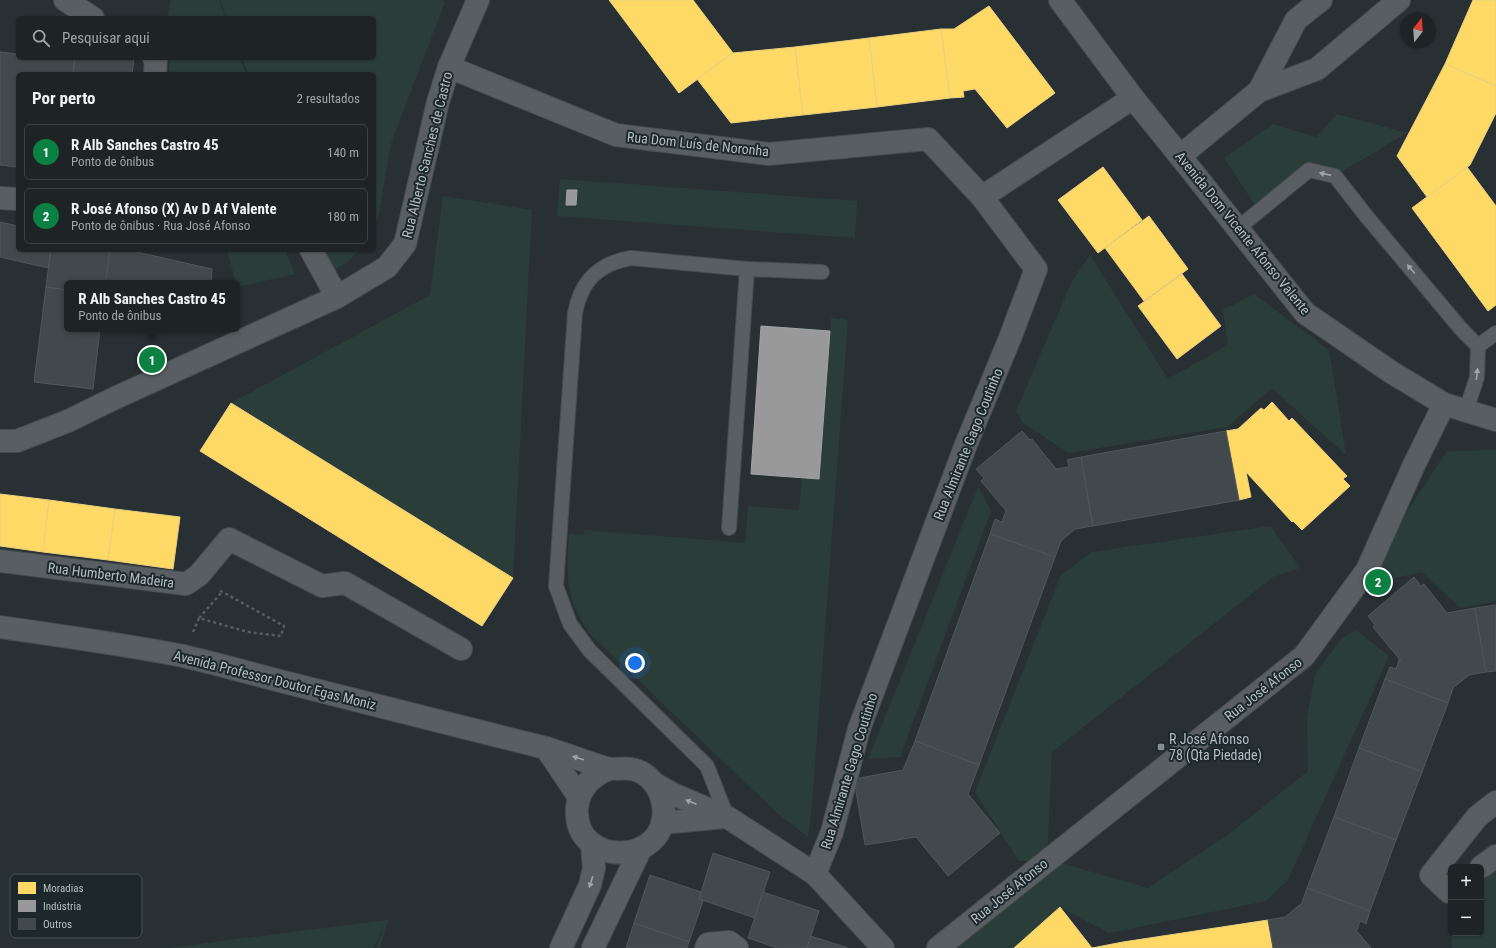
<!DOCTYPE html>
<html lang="pt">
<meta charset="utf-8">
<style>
body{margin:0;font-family:"Roboto Condensed",sans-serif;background:#2b3032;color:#f1f3f6}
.controls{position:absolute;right:12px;bottom:12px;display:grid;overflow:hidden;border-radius:6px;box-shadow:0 1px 3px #0004}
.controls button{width:36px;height:36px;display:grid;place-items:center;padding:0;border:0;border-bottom:1px solid #3c4143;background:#1e2426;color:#f1f3f6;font:20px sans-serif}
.compass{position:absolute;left:1400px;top:12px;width:36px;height:36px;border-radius:50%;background:#1e2426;box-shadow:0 1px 3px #0004;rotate:17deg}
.you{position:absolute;left:635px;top:663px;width:14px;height:14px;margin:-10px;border:3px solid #fff;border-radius:50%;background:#1a73e8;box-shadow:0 0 0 6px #1a73e833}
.badge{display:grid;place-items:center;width:26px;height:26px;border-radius:50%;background:#0b8043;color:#fff;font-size:13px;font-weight:700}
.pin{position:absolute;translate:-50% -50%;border:2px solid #fff;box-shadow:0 1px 4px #0006}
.popup{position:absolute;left:64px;top:280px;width:176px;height:52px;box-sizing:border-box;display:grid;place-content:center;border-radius:6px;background:#1e2426;filter:drop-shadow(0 1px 3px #0005);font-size:13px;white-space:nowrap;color:#a1a4a7}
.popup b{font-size:15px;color:#f1f3f6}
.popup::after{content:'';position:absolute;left:50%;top:100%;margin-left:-8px;border:8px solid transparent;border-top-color:#1e2426}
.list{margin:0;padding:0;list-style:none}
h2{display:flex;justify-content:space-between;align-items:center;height:52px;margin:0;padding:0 16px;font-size:17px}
h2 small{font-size:13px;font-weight:400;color:#a1a4a7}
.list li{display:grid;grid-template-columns:26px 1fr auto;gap:12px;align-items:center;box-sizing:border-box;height:56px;margin:0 8px 8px;padding:0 8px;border:1px solid #3c4143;border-radius:6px}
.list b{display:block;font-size:15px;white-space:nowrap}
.list p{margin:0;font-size:13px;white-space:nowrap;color:#a1a4a7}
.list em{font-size:13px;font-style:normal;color:#a1a4a7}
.icon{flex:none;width:22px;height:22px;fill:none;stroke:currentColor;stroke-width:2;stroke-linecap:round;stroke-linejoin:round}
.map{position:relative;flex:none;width:1496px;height:948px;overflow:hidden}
.search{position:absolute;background:#1e2426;box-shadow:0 1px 3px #0004;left:16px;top:16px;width:360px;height:44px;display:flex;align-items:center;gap:10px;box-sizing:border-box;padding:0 14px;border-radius:6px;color:#a1a4a7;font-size:15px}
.panel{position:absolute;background:#1e2426;box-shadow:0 1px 3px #0004;left:16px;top:72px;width:360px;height:180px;border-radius:6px}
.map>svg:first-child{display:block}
</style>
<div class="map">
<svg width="1496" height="948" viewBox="0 0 1496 948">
<rect width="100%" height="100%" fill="#283033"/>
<!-- green -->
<g fill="#2b3d38">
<polygon points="171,0 219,0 226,18 167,18"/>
<polygon points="220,0 440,0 445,2 391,143 378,218 374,227 374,74 248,74 242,58 374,58 374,18 227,18"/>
<polygon points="168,58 240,58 246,74 170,74"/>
<polygon points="1337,114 1407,133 1335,176 1309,170 1259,211 1224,158 1273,124 1316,137"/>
<polygon points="560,179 857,201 855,238 557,216"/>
<polygon points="443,196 532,210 513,578 231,403 430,295"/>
<polygon points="227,250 285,250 295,274 237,287"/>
<polygon points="315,250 360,250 346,263 325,275"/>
<polygon points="1090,255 1168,379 1228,345 1223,310 1254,294 1329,350 1346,455 1272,388 1227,427 1069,453 1023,423 1016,411 1072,281"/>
<path d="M831 318 848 320 812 805 808 837 776 812 591 635C565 600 566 576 569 534L584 535V530L745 543 748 506 799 510 802 478 819 479Z"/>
<polygon points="1496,450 1496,601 1460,608 1422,572 1357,587 1447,451"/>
<polygon points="978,487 991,511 900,757 868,759"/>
<polygon points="1271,526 1300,568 1273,577 1052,752 1047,859 1148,888 1229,834 1308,771 1307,718 1315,674 1342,638 1356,630 1389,656 1288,880 1266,901 1109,933 1060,907 1014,948 935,948 1046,859 1019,861 975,792 1061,575 1092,552"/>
<polygon points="1496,856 1496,948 1452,948 1449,892 1451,890 1451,933 1481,933 1481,867"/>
<polygon points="388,920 380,948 376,948 384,927 373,948 168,948"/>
</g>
<!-- homes -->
<g fill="#ffd966" stroke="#e8d182">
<polygon points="609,0 693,0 733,53 679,93"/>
<polygon points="1473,0 1496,0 1496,86 1445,64"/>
<polygon points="989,6 1055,93 1007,128 975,89 963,91 964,97 950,98 941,29 954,29"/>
<polygon points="941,29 950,98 877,107 869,38"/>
<polygon points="869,38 877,107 803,115 795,47"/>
<polygon points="795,47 803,115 731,123 697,79 733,53"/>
<polygon points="1445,64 1496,86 1496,113 1470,165 1427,197 1397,156"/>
<polygon points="1103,167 1142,220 1098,253 1058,200"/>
<polygon points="1467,167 1496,206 1496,305 1488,311 1412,208"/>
<polygon points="1149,216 1188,269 1144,301 1105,248"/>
<polygon points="1182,274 1221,326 1177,359 1138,306"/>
<polygon points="1272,402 1289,421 1292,418 1347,476 1343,479 1350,486 1302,530 1293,521 1292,522 1246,472 1251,497 1239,500 1226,431 1238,429 1261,408 1264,410"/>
<polygon points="231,403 513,578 482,626 200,451"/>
<polygon points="0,494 49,500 43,552 0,546"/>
<polygon points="49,500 115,509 108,560 43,552"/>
<polygon points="115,509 180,517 173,569 108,560"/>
<polygon points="1060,907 1092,948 1014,948"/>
<polygon points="1268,920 1273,948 1124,948 1123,942"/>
<polygon points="1123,942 1124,948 1092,948"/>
</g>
<!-- industry -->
<g fill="#999" stroke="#a0a4a6">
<polygon points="567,190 577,190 576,205 566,205"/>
<polygon points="761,326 830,331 819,479 751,474"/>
</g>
<!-- building -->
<g fill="#42494c" stroke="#4f575b">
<polygon points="0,52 18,54 18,58 75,58 73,74 18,74 18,167 0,165"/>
<polygon points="75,58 134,58 132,74 73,74"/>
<polygon points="0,222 18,226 18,250 51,250 48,268 0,257"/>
<polygon points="51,250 110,250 106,283 67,283 67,290 46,287"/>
<polygon points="110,250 128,250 212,269 211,283 118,283 106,281"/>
<polygon points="46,287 67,290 67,329 100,329 93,389 34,382"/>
<polygon points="1022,431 1030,440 1032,439 1056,469 1069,467 1067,460 1081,457 1093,526 1075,529 1061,541 1055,557 990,534 995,519 1002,522 1006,511 981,481 984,478 976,469"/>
<polygon points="1226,431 1239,500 1093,526 1081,457"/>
<polygon points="990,534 1055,557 979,765 915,741"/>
<polygon points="1414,577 1421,586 1424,584 1447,613 1475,608 1486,672 1469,675 1453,688 1448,703 1385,679 1390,667 1396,669 1399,660 1401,661 1373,627 1375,625 1368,616"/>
<polygon points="1496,605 1496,671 1486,672 1475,608"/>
<polygon points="1385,679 1448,703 1422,772 1359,748"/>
<polygon points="915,741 979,765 968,794 1000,833 948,876 916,837 865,845 854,779 903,770"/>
<polygon points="1359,748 1422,772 1396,840 1334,817"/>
<polygon points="1334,817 1396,840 1370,911 1307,888"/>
<polygon points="713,853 770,872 755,918 699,899"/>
<polygon points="650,875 701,892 699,899 703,901 689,942 634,923"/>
<polygon points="1307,888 1370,911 1366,924 1360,921 1357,930 1355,929 1371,948 1273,948 1268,920 1285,917 1302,903"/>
<polygon points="763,892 819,911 807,948 777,948 748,938"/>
<polygon points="634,923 689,942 687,948 626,948"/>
<polygon points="811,936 848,948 807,948"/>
</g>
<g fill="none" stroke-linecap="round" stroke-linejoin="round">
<!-- service casing -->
<g stroke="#464c4e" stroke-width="16">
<g id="service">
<polyline points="1237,229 1309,170 1335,176 1367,217 1462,330 1478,346 1477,377 1466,411"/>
<polyline points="1478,346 1496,333"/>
<polyline points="729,528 747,269"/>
<path d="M727 817 707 766 590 651 570 624 556 586 575 313C581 281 599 263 631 258L747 269 822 272"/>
</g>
</g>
<!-- minor casing -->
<g stroke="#464c4e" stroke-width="24">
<g id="minor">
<polyline points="65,0 93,18"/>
<polyline points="154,58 156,59 155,74"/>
<polyline points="449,67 616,135 769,154 928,139 982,197"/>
<polyline points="1259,91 1296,20 1321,0"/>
<polyline points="1180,156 1259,91 1317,69 1399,0"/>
<polyline points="0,198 18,199"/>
<polyline points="311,250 337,297"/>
<polyline points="0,561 186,584 199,575 229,539 322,586 345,583 461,649"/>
<polyline points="1481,867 1496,856"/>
<polyline points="815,874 832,832 859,729 965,447 1010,338 1036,269 982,197 1133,98"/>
<polyline points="1451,890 1449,892 1431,875 1477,817 1496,802"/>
<polyline points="706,948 708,944 729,942 737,948"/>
<polyline points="938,948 1304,656 1367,570 1414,465 1444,404"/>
</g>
</g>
<!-- tertiary casing -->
<g stroke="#464c4e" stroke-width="24">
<g id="tertiary">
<polyline points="1060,0 1133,98 1180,156 1305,313 1391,372 1444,404 1496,420"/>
<polyline points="0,441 17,441 68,421 115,398 337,297 387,267 405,244 438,102 449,67 478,0"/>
<path d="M0 627C61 636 123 644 183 656 218 664 253 674 288 683 358 701 428 718 498 736 514 740 530 744 546 748 566 754 586 762 606 768 619 771 626 765 641 772 653 779 661 791 663 804 673 866 573 870 577 808 579 788 591 776 609 769"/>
<polyline points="546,748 579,797"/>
<polyline points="655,784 673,794 727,817 815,874 883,948"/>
<polyline points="662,823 725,817"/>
<polyline points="561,948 590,885 594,868 592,844"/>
<polyline points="593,948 641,848"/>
</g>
</g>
<!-- path -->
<g stroke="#575d60" stroke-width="2.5" stroke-dasharray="3 3" stroke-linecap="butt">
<polyline points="199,618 222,592"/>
<polyline points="193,632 199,618 248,632 281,636 284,626 219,590"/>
</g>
<!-- service -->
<use href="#service" stroke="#585e61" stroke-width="14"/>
<!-- minor -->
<use href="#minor" stroke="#585e61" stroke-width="22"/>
<!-- tertiary -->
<use href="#tertiary" stroke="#585e61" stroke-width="22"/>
</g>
<!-- one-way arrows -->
<defs><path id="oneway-solid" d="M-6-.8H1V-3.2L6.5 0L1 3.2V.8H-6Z"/></defs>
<g fill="#9ca6ab">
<use href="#oneway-solid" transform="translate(1325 174) rotate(-167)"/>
<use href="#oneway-solid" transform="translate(1411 269) rotate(-130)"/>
<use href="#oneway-solid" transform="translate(1477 374) rotate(-84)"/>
<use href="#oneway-solid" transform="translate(578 758) rotate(-162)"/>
<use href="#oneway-solid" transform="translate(691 802) rotate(-157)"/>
<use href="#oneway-solid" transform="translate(591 882) rotate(107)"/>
</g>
<!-- markers -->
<rect fill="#828c91" stroke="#1c282c" stroke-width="1.5" x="1157" y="743" width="8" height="8" rx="2"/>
<g text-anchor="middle" stroke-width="4" stroke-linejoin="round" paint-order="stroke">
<!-- street labels -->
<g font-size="14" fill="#b2bec4" stroke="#1c282c">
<text transform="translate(698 144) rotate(6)" y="5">Rua Dom Luís de Noronha</text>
<text transform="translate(427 155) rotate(-76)" y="5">Rua Alberto Sanches de Castro</text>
<text transform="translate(1243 233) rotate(51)" y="5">Avenida Dom Vicente Afonso Valente</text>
<text transform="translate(968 444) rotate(-68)" y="5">Rua Almirante Gago Coutinho</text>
<text transform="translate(111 575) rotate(7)" y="5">Rua Humberto Madeira</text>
<text transform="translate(275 680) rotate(14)" y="5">Avenida Professor Doutor Egas Moniz</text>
<text transform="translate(1263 689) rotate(-38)" y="5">Rua José Afonso</text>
<text transform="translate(849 771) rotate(-73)" y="5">Rua Almirante Gago Coutinho</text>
<text transform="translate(1009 891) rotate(-39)" y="5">Rua José Afonso</text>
</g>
<!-- poi labels -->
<g font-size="14" fill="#b2bec4" stroke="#1c282c" text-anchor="start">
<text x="1169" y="744">R José Afonso<tspan x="1169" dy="16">78 (Qta Piedade)</tspan></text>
</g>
</g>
<!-- legend -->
<rect x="10" y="874" width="132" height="64" rx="6" fill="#1c282c" stroke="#49555a" stroke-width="1"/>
<rect x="18" y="882" width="18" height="12" fill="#ffd966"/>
<rect x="18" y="900" width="18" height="12" fill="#999"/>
<rect x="18" y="918" width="18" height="12" fill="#42494c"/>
<g font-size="11" fill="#b2bec4">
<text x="43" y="892">Moradias</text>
<text x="43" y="910">Indústria</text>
<text x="43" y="928">Outros</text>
</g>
</svg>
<div class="controls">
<button>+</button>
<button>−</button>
</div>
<svg class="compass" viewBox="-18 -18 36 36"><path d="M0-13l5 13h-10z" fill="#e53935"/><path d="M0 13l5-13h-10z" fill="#a1a4a7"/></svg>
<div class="you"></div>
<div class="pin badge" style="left:152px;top:360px">1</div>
<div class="popup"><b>R Alb Sanches Castro 45</b>Ponto de ônibus</div>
<div class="pin badge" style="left:1378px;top:582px">2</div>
<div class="search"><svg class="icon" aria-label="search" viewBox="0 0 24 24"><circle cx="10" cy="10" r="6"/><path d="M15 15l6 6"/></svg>Pesquisar aqui</div>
<section class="panel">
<h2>Por perto<small>2 resultados</small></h2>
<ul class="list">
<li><span class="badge">1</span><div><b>R Alb Sanches Castro 45</b><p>Ponto de ônibus</p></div><em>140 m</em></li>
<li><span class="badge">2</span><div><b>R José Afonso (X) Av D Af Valente</b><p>Ponto de ônibus · Rua José Afonso</p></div><em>180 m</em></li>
</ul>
</section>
</div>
